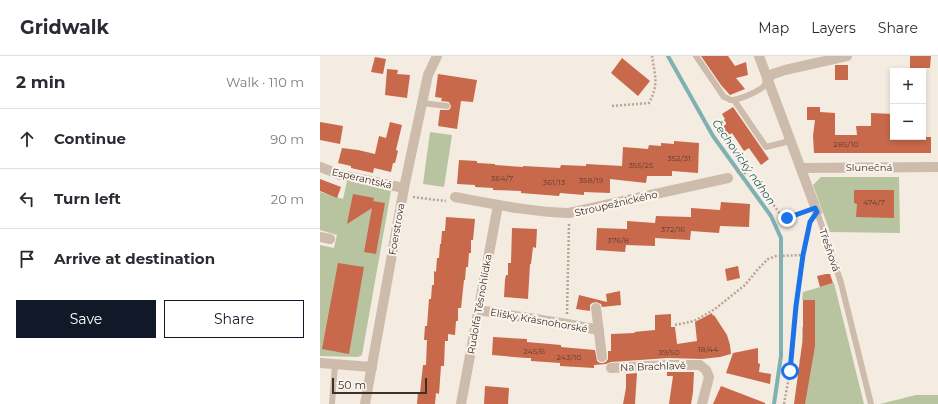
<!DOCTYPE html>
<meta charset="utf-8">
<style>
body{margin:0;font-family:Montserrat,sans-serif;background:#f7f7f7;color:#2b2b33}
.controls{position:absolute;right:12px;top:12px;display:grid;overflow:hidden;border-radius:0px;box-shadow:0 2px 6px #0003}
.controls button{width:36px;height:36px;display:grid;place-items:center;padding:0;border:0;border-bottom:1px solid #e1e1e2;background:#fff;color:#2b2b33;font:20px sans-serif}
.scale{position:absolute;left:12px;bottom:10px;width:95px;box-sizing:border-box;padding-left:4px;border:2px solid #3b302b;border-top:0;font-size:11px;line-height:14px;white-space:nowrap;color:#3b302b;-webkit-text-stroke:3px #fbf5ee;paint-order:stroke}
.stop{position:absolute;width:12px;height:12px;margin:-9px;border:3px solid #1a73e8;border-radius:50%;background:#fff}
.stop.end{background:#1a73e8;border-color:#fff;box-shadow:0 1px 4px #0008}
.list{margin:0;padding:0;list-style:none}
h2{display:flex;justify-content:space-between;align-items:center;height:52px;margin:0;padding:0 16px;font-size:17px}
h2 small{font-size:13px;font-weight:400;color:#7c7c81}
.list li{display:grid;grid-template-columns:26px 1fr auto;gap:12px;align-items:center;box-sizing:border-box;height:60px;padding:0 16px;border-top:1px solid #e1e1e2}
.list b{display:block;font-size:15px;white-space:nowrap}
.list em{font-size:13px;font-style:normal;color:#7c7c81}
.actions{display:flex;gap:8px;padding:12px 16px}
.actions a{flex:1;padding:9px 0;border:1px solid #111827;border-radius:0px;text-align:center;font-size:14px;color:#111827}
.actions .main{background:#111827;color:#fff}
.icon{flex:none;width:22px;height:22px;fill:none;stroke:currentColor;stroke-width:2;stroke-linecap:round;stroke-linejoin:round}
.map{position:relative;flex:none;width:618px;height:348px;overflow:hidden}
header{display:flex;align-items:center;gap:24px;box-sizing:border-box;height:56px;padding:0 20px;background:#fff;border-bottom:1px solid #e1e1e2}
header strong{font-size:19px}
nav{display:flex;gap:22px;margin-inline-start:auto;font-size:14px}
main{display:flex}
aside{flex:1;background:#fff}
.map>svg:first-child{display:block}
</style>
<header>
<strong>Gridwalk</strong>
<nav><a>Map</a><a>Layers</a><a>Share</a></nav>
</header>
<main>
<aside>
<h2>2 min<small>Walk · 110 m</small></h2>
<ul class="list">
<li><svg class="icon" aria-label="ahead" viewBox="0 0 24 24"><path d="M12 20V5M6 11l6-6 6 6"/></svg><div><b>Continue</b></div><em>90 m</em></li>
<li><svg class="icon" aria-label="left" viewBox="0 0 24 24"><path d="M17 20v-9H6M10 6l-5 5 5 5"/></svg><div><b>Turn left</b></div><em>20 m</em></li>
<li><svg class="icon" aria-label="arrive" viewBox="0 0 24 24"><path d="M6 21V4h12l-3 4 3 4H6"/></svg><div><b>Arrive at destination</b></div></li>
</ul>
<div class="actions"><a class="main">Save</a><a>Share</a></div>
</aside>
<div class="map">
<svg width="618" height="348" viewBox="0 0 618 348">
<rect width="100%" height="100%" fill="#f4ebe1"/>
<!-- green -->
<g fill="#b8c4a0">
<polygon points="110,76 132,79 124,131 103,128"/>
<polygon points="501,121 579,121 580,177 510,176 493,129"/>
<polygon points="27,125 71,135 42,299 38,301 0,300 0,189 14,192 17,179 0,174 0,136 23,143"/>
<polygon points="514,227 544,348 484,348 490,307 479,306 480,302 492,300 494,285 482,284 482,271 494,270 494,244 482,244 483,236"/>
<polygon points="596,339 618,339 618,348 560,348"/>
</g>
<g fill="none" stroke-linecap="round" stroke-linejoin="round">
<!-- stream -->
<polyline stroke="#7fb0b2" stroke-width="4" points="348,0 393,80 451,160 461,182 461,300 454,348"/>
</g>
<!-- building -->
<g fill="#c8694b">
<polygon points="381,0 408,0 415,10 426,6 428,19 416,22 425,33 410,39 409,38 401,29"/>
<polygon points="590,0 611,0 610,12 590,12"/>
<polygon points="55,1 66,3 63,18 51,16"/>
<polygon points="302,2 330,25 318,40 291,17"/>
<rect x="515" y="9" width="13" height="15"/>
<polygon points="67,13 78,14 77,18 90,19 87,42 65,39"/>
<polygon points="118,18 157,24 153,46 141,45 137,73 118,70 120,54 128,54 130,53 131,50 129,46 121,45 122,42 115,41"/>
<polygon points="413,51 449,103 441,109 429,92 424,95 412,77 407,80 399,67 405,63 402,58"/>
<polygon points="487,51 500,51 500,56 515,57 515,79 537,79 536,70 551,70 551,57 573,58 573,81 611,81 611,97 494,97 493,80 495,64 487,64"/>
<polygon points="0,66 23,70 20,88 0,84"/>
<polygon points="70,66 82,69 76,94 78,95 75,107 73,107 71,116 54,112 53,117 31,112 31,110 18,107 22,92 38,94 55,98 59,80 66,82"/>
<polygon points="354,85 379,87 378,117 352,115 352,120 327,120 326,127 290,123 290,137 264,136 264,139 240,137 239,140 201,137 201,135 173,134 173,132 155,131 155,129 137,128 139,104 157,105 157,107 175,108 175,109 203,111 203,110 240,112 241,109 266,110 266,108 302,110 303,91 328,93 329,89 341,90 341,87 354,88"/>
<polygon points="0,123 21,131 17,142 0,135"/>
<polygon points="534,134 574,134 574,162 536,161 537,148 534,147"/>
<polygon points="33,138 54,142 53,145 65,147 56,198 44,196 52,152 27,168"/>
<polygon points="401,146 430,148 429,171 400,170 399,177 371,175 370,184 335,182 335,190 306,189 305,196 276,194 277,172 307,173 307,165 335,167 336,160 371,161 371,152 400,154"/>
<polygon points="126,161 155,163 153,184 151,184 151,197 149,197 148,211 146,211 145,224 144,224 141,252 138,252 138,265 136,265 135,279 128,278 128,285 125,285 124,310 121,310 119,338 116,337 115,348 97,348 98,336 100,337 103,309 106,309 107,284 104,284 105,270 107,270 109,243 111,243 112,229 114,229 114,215 116,216 117,202 119,202 120,188 121,188 122,175 125,175"/>
<polygon points="192,172 217,173 216,192 213,191 211,208 210,208 208,243 184,241 185,224 186,219 188,219 188,207 191,207"/>
<polygon points="18,207 44,211 29,298 2,293"/>
<polygon points="418,210 420,222 407,225 405,213"/>
<polygon points="506,218 510,218 513,227 500,231 497,220"/>
<polygon points="300,235 301,249 282,251 281,248 276,246 272,247 270,249 270,255 256,253 259,239 287,246 286,238"/>
<polygon points="483,244 495,244 495,290 485,348 474,348 483,281"/>
<polygon points="392,257 393,260 394,259 407,279 410,289 411,298 400,301 382,303 348,302 291,306 286,308 274,309 274,312 240,310 240,307 211,305 211,302 205,302 206,302 172,299 173,281 207,283 207,286 241,289 241,291 275,294 277,305 280,307 283,307 286,306 288,303 288,295 291,295 291,278 315,277 314,276 335,274 335,259 351,258 351,271 355,271 357,288 377,285 375,266"/>
<polygon points="438,292 438,307 440,308 439,316 451,318 450,328 406,317 413,297"/>
<polygon points="347,316 374,316 373,336 371,348 349,348 353,320 347,320"/>
<polygon points="317,317 315,348 303,348 306,332 306,318"/>
<polygon points="165,330 189,332 188,348 164,348"/>
<polygon points="401,330 445,347 445,348 393,348"/>
</g>
<g fill="none" stroke-linecap="round" stroke-linejoin="round">
<!-- path -->
<g stroke="#b9a596" stroke-width="2.5" stroke-dasharray="2 2" stroke-linecap="butt">
<path d="M292 50 329 47C339 28 335 20 332 0"/>
<path d="M417 117 421 115C440 124 449 145 462 160L467 162 486 155"/>
<polyline points="93,141 126,145"/>
<polyline points="247,258 249,167"/>
<polyline points="355,269 374,265 395,253 425,229 438,213 448,203 456,200 483,199"/>
<polyline points="464,348 470,315 476,250 483,199 487,177 491,165"/>
</g>
<!-- service -->
<g stroke="#cdbbac" stroke-width="6">
<path d="M376 0 404 41C405 41 409 43 410 44 417 45 437 36 443 31 445 29 446 26 447 23"/>
<polyline points="414,44 446,91 470,85"/>
<polyline points="102,47 127,50"/>
<polyline points="497,156 510,193 521,227 551,348"/>
<polyline points="12,348 15,308"/>
</g>
<!-- minor -->
<g stroke="#cdbbac" stroke-width="10">
<polyline points="439,0 497,156"/>
<polyline points="447,23 453,18 465,14 527,0"/>
<polyline points="0,111 21,119 84,132"/>
<polyline points="481,112 618,111"/>
<path d="M135 141C173 148 211 156 249 157L408 122"/>
<polyline points="0,181 10,183"/>
<polyline points="276,252 282,301"/>
<polyline points="158,254 247,268 279,274"/>
<polyline points="0,307 52,311"/>
<polyline points="291,312 348,309 380,309 386,314 389,321 382,348"/>
<polyline points="141,348 178,149"/>
</g>
<!-- tertiary -->
<polyline stroke="#cdbbac" stroke-width="10" points="45,348 84,132 108,19 117,0"/>
</g>
<g fill="none" stroke-linecap="round" stroke-linejoin="round">
<!-- route -->
<polyline stroke="#1a73e8" stroke-width="5" points="467,162 495,152 497,156 490,166 483,199 476,250 470,315"/>
</g>
<g text-anchor="middle" stroke-width="4" stroke-linejoin="round" paint-order="stroke">
<!-- number labels -->
<g font-size="8" fill="#5e3e33">
<text x="526" y="91">285/10</text>
<text x="359" y="105">352/31</text>
<text x="321" y="112">355/25</text>
<text x="182" y="125">364/7</text>
<text x="271" y="127">358/19</text>
<text x="234" y="129">361/13</text>
<text x="554" y="149">474/7</text>
<text x="353" y="176">372/16</text>
<text x="298" y="187">376/8</text>
<text x="388" y="296">18/44</text>
<text x="214" y="298">245/6</text>
<text x="349" y="299">39/50</text>
<text x="249" y="304">243/10</text>
</g>
<!-- street labels -->
<g font-size="10" fill="#3b302b" stroke="#fbf5ee">
<text x="549" y="115">Slunečná</text>
<text transform="translate(42 122) rotate(13)" y="4">Esperantská</text>
<text transform="translate(296 147) rotate(-13)" y="4">Stroupežnického</text>
<text transform="translate(76 173) rotate(-80)" y="4">Foerstrova</text>
<text transform="translate(510 194) rotate(71)" y="4">Třešňová</text>
<text transform="translate(159 248) rotate(-80)" y="4">Rudolfa Těsnohlídka</text>
<text transform="translate(219 264) rotate(10)" y="4">Elišky Krásnohorské</text>
<text transform="translate(333 310) rotate(-2)" y="4">Na Brachlavě</text>
</g>
<!-- water labels -->
<g font-size="11" font-style="italic" fill="#1f5a5e" stroke="#fbf5ee">
<text transform="translate(424 106) rotate(55)" y="4">Čechovický náhon</text>
</g>
</g>
</svg>
<div class="controls">
<button>+</button>
<button>−</button>
</div>
<div class="scale">50 m</div>
<div class="stop" style="left:470px;top:315px"></div>
<div class="stop end" style="left:467px;top:162px"></div>
</div>
</main>
